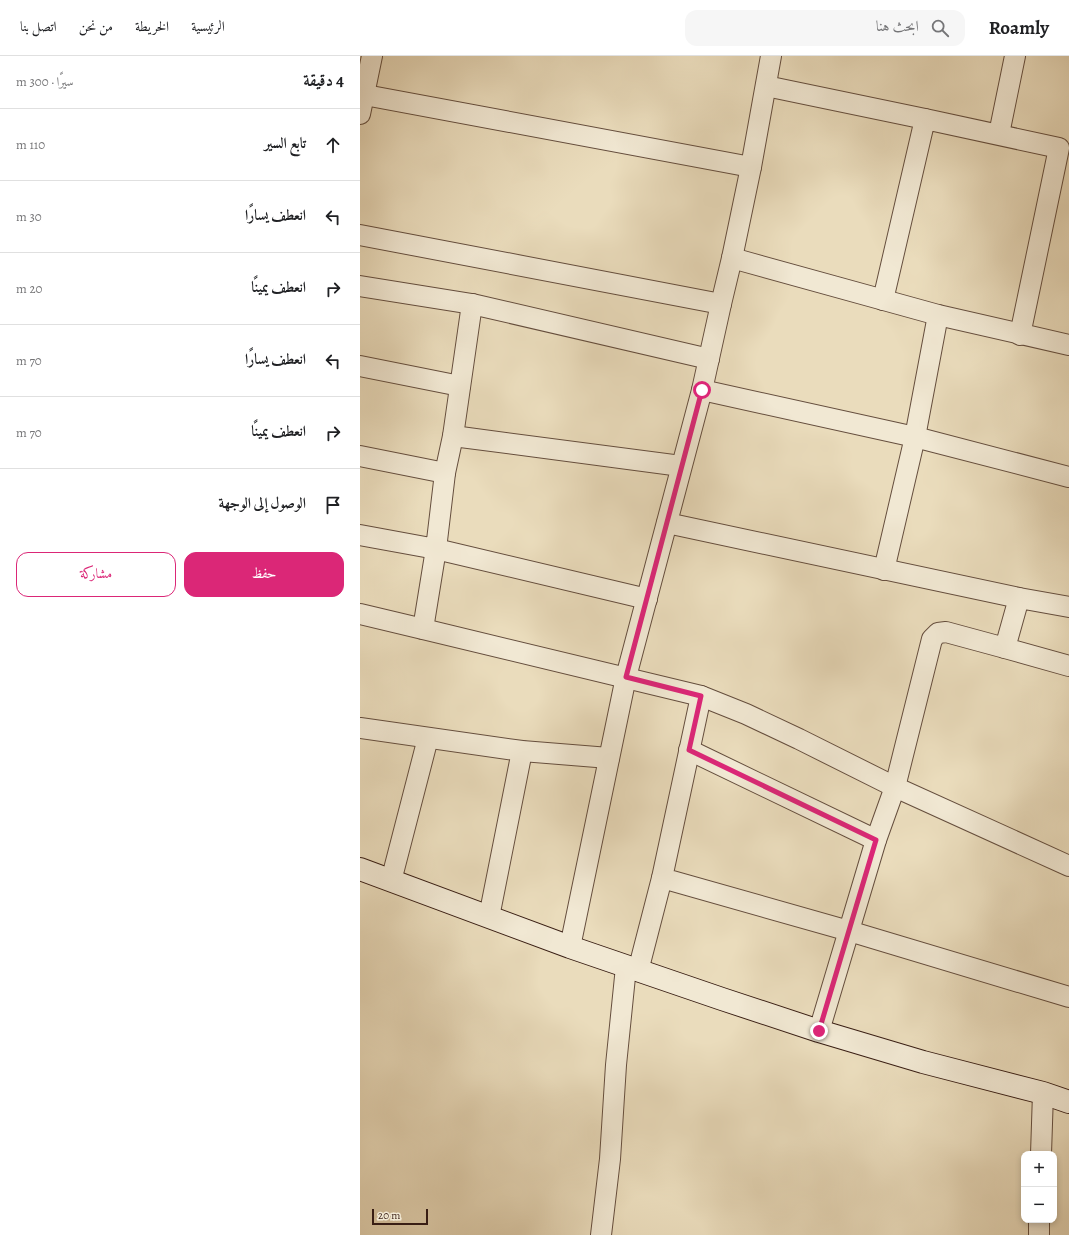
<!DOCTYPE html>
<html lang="ar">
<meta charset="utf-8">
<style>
body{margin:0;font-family:Alegreya,Amiri,serif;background:#f6f6f6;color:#202124;direction:rtl}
.controls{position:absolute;right:12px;bottom:12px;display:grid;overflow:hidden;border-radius:8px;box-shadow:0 2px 6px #0003}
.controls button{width:36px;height:36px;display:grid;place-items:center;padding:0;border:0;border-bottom:1px solid #e0e0e0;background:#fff;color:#202124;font:20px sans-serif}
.scale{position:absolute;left:12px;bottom:10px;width:56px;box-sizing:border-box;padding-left:4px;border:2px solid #391e14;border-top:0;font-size:11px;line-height:14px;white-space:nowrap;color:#391e14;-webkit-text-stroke:3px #f1e8d3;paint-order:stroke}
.stop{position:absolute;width:12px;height:12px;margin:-9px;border:3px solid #db2777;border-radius:50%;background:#fff}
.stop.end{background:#db2777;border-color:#fff;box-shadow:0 1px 4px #0008}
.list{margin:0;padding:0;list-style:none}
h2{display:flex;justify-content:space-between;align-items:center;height:52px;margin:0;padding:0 16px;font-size:17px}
h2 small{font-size:13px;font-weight:400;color:#757577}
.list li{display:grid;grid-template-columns:26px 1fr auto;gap:12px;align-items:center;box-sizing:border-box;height:72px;padding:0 16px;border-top:1px solid #e0e0e0}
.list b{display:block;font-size:15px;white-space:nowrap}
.list em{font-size:13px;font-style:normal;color:#757577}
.actions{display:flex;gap:8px;padding:12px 16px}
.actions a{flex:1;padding:9px 0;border:1px solid #db2777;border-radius:12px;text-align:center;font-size:14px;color:#db2777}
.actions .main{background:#db2777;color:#fff}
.icon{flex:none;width:22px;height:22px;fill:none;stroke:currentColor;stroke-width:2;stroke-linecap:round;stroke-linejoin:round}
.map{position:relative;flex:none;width:709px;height:1179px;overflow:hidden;direction:ltr}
header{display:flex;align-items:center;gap:24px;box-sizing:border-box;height:56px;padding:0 20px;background:#fff;border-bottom:1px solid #e0e0e0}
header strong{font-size:19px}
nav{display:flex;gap:22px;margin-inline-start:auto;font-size:14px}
.search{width:280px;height:36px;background:#f6f6f6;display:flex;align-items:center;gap:10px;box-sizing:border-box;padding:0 14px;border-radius:12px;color:#757577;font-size:15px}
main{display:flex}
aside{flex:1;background:#fff}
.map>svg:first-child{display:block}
</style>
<header>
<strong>Roamly</strong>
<div class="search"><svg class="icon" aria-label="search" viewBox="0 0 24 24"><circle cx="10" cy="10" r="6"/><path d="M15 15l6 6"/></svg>ابحث هنا</div>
<nav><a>الرئيسية</a><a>الخريطة</a><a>من نحن</a><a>اتصل بنا</a></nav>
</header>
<main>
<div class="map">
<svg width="709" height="1179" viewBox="0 0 709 1179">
<rect width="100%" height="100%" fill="#eadcbc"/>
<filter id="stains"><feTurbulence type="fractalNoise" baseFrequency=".005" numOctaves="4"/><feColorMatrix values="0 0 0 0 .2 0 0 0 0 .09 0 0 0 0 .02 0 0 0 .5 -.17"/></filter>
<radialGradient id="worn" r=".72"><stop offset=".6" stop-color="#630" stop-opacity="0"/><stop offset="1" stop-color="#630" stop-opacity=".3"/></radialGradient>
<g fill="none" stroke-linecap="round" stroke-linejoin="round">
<!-- street casing -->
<g stroke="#654e3e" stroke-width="22">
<g id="street">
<polyline points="406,30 565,63"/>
<polyline points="0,38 391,111"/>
<polyline points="0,58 12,0"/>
<polyline points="639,78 655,0"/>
<polyline points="0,179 361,248"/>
<polyline points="372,202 578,259 709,289"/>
<polyline points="0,230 112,248 349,303"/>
<polyline points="523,244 565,63 699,92 660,279"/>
<polyline points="0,310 100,330"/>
<polyline points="342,334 555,381 709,421"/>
<polyline points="93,380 321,410"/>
<polyline points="0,400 85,417"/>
<polyline points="307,467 659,542"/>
<polyline points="0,479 76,493 85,417 93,380 112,248"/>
<polyline points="524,514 555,381 578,259"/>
<polyline points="709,551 659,542 645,592 709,610"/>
<polyline points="0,558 63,573 341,640 386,658 439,683 535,731 709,810"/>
<polyline points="63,573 76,493 287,543"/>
<polyline points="341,640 302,822 489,875 709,941"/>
<polyline points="0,672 162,695 249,702"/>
<polyline points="329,694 516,784"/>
<polyline points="31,825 68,682"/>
<polyline points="129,861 162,695"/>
<polyline points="210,891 266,621 342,334 361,248 372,202 391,111 411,0"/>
<polyline points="278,915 302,822"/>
<polyline points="459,975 516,784 535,731 572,583 578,577 586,576 645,592"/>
<polyline points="681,1098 683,1037"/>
<polyline points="241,1179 250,1103 256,1009 266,911"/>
<polyline points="679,1179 679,1164"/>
</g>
</g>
<!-- secondary casing -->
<g stroke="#391e14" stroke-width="24">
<polyline id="secondary" points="0,813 210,891 362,943 459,975 563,1006 683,1037 709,1046"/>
</g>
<!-- street -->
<use href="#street" stroke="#f1e8d3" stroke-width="20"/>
<!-- secondary -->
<use href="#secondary" stroke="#f1e8d3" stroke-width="22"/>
</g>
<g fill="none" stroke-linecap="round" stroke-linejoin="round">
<!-- route -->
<polyline stroke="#db2777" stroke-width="5" points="342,334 266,621 341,640 329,694 516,784 459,975"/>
</g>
<rect width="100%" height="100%" filter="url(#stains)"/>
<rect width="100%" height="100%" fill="url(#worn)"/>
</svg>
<div class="controls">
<button>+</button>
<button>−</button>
</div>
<div class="scale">20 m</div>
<div class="stop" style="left:342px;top:334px"></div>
<div class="stop end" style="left:459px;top:975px"></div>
</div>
<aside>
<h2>4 دقيقة<small>سيرًا · 300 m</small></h2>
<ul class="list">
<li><svg class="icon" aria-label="ahead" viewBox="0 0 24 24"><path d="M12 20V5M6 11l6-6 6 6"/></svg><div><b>تابع السير</b></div><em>110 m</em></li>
<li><svg class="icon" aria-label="left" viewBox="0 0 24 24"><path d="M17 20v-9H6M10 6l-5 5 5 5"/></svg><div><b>انعطف يسارًا</b></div><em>30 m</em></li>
<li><svg class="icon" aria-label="right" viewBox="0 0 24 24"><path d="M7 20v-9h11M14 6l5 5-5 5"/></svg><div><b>انعطف يمينًا</b></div><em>20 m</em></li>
<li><svg class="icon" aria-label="left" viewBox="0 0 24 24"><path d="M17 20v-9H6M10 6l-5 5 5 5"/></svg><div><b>انعطف يسارًا</b></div><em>70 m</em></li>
<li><svg class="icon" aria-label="right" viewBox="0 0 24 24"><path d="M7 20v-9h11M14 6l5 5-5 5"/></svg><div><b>انعطف يمينًا</b></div><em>70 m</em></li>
<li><svg class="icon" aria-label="arrive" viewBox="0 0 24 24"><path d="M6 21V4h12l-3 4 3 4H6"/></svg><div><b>الوصول إلى الوجهة</b></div></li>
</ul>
<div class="actions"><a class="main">حفظ</a><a>مشاركة</a></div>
</aside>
</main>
